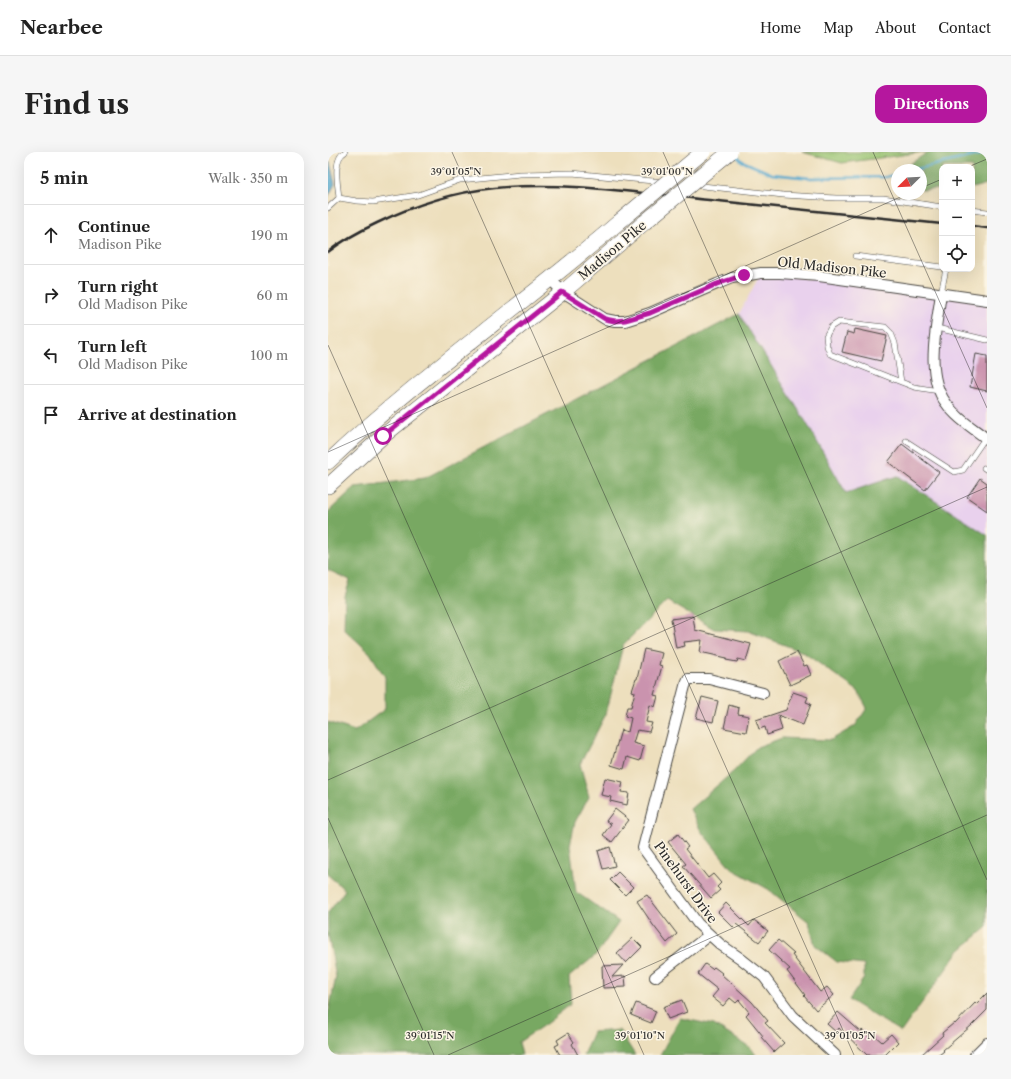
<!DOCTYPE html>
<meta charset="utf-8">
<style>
body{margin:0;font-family:"Libre Caslon Text",serif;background:#f6f6f6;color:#222}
.controls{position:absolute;right:12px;top:12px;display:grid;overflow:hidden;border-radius:8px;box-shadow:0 4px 16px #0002}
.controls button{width:36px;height:36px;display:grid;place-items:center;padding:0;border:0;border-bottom:1px solid #e0e0e0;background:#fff;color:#222;font:20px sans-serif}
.compass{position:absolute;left:563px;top:12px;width:36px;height:36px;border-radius:50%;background:#fff;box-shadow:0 4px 16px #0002;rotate:246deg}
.stop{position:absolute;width:12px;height:12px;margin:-9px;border:3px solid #b5179e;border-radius:50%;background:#fff}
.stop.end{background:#b5179e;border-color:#fff;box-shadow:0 1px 4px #0008}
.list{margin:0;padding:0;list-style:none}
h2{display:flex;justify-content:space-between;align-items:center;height:52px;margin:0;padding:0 16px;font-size:17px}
h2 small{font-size:13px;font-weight:400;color:#767676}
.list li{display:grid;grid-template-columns:26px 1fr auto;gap:12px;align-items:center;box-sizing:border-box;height:60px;padding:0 16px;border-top:1px solid #e0e0e0}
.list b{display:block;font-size:15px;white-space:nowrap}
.list p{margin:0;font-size:13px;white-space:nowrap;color:#767676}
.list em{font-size:13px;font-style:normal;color:#767676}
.icon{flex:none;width:22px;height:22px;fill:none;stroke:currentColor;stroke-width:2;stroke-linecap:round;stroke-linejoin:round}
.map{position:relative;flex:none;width:659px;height:903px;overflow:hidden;border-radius:12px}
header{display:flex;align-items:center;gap:24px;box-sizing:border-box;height:56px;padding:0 20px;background:#fff;border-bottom:1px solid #e0e0e0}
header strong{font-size:19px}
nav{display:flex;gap:22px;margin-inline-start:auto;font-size:14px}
.intro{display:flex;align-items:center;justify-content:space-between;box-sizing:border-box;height:96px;padding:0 24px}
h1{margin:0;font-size:28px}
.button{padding:10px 18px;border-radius:12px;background:#b5179e;color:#fff;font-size:14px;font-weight:700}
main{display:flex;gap:24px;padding:0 24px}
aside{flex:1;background:#fff;border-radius:12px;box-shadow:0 4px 16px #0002}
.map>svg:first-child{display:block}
</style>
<header>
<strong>Nearbee</strong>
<nav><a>Home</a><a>Map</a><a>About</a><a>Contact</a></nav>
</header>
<div class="intro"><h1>Find us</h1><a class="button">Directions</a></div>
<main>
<aside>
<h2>5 min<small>Walk · 350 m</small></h2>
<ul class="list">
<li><svg class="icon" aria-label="ahead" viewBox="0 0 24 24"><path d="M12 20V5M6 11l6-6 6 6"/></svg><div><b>Continue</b><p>Madison Pike</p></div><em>190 m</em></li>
<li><svg class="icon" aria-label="right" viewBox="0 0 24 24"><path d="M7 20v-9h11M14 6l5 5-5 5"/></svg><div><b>Turn right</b><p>Old Madison Pike</p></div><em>60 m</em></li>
<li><svg class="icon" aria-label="left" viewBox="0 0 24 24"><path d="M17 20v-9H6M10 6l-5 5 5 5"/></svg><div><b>Turn left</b><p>Old Madison Pike</p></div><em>100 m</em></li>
<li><svg class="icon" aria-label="arrive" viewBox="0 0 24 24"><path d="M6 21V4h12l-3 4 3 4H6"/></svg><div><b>Arrive at destination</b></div></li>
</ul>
</aside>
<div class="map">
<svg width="659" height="903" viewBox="0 0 659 903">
<rect width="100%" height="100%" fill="#fcf5e5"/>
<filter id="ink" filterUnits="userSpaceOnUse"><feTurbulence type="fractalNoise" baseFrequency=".025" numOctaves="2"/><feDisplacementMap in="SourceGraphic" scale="8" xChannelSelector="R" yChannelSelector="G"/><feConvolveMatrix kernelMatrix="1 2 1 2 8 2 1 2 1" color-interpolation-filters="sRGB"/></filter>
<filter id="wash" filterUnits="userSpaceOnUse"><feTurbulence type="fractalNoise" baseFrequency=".012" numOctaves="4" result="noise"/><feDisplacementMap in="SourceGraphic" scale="16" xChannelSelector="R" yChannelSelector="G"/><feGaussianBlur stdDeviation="0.9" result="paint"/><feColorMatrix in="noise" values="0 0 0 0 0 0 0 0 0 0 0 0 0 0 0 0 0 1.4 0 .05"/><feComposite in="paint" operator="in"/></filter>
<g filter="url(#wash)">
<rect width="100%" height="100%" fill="#eddfbd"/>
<!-- built -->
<polygon fill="#e9d1ed" points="433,121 659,148 659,383 569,324 518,341 478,270 411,162"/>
<!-- green -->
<polygon fill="#96c270" stroke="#60764e" points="474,0 597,0 514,11"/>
<!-- forest -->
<g fill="#78a862" stroke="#526a46">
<polygon points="600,0 659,0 659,32 644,36 644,15 614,15 614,37 593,38 593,18 579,18 582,12"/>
<polygon points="411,162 478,270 518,341 569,324 659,383 659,775 631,799 573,880 521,848 536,826 536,813 509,810 487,793 481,770 440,737 404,717 373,679 362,657 406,619 429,595 454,586 503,588 527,574 539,556 530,539 475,500 420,479 386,477 339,449 295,493 278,562 252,612 261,645 247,670 242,693 248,740 291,770 268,803 241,825 243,852 219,871 191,890 194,903 0,903 0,863 8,825 0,782 0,761 17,738 0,723 0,570 27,579 57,557 57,525 42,501 16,477 17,444 22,428 0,418 0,360 27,335 97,326"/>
<polygon points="352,866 386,873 423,896 428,903 332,903"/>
<polygon points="291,878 307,903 255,903 265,880"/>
</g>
<!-- water -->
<polygon fill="#52a8cf" stroke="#3e6a7d" points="0,8 2,11 7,32 0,45"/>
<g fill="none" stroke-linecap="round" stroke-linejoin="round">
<!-- stream -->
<g stroke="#52a8cf" stroke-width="2.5">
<polyline points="406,1 414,9 444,22 482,26 558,25 569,22"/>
<polyline points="585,18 659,1"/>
</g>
</g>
<g id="blocks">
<!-- building -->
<g fill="#ca93ae">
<polygon points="527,177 559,184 553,209 514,200 519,180 526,182"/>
<polygon points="648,202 659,204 659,239 642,235"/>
<polygon points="574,292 611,320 597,338 560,310"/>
<polygon points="652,326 659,331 659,359 639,345"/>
<polygon points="365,464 367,478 423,492 418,509 410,507 409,510 398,508 399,506 372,500 374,488 356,490 357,494 348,496 343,467"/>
<polygon points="316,497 334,501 331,513 334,514 326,543 330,544 327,555 322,553 318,570 324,571 321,580 309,578 305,591 316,594 312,609 299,605 296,617 283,613 293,578 300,580 303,566 297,564 299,555 303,555 307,540 304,539 308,527 309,527"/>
<polygon points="469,500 476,514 479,513 483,523 462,533 451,509"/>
<polygon points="465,540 480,545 478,550 483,552 475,573 450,563 454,578 439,583 437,575 431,577 428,568 458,558"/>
<polygon points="374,545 390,549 385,570 368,566"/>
<polygon points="401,553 411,556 410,562 421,564 418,580 396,576"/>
<polygon points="277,626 295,630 293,640 301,641 299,653 282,649 283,645 273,643"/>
<polygon points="287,657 301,668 284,690 275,683 283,672 278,669"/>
<polygon points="350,682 360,695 357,697 380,726 385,722 393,731 389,735 392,738 383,746 355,714 358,712 340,690"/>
<polygon points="282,695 287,714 275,717 270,699"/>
<polygon points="290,720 305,735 297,743 282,728"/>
<polygon points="319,743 349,782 339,791 325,773 309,749"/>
<polygon points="398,751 421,774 426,768 440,779 431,790 408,772 405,775 390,760"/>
<polygon points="305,786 314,795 298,811 289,801"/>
<polygon points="450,788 466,802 464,803 492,840 499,835 506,843 488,858 476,844 477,843 459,819 462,817 441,798"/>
<polygon points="377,812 384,817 386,815 394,821 393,822 424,850 440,869 437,871 456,891 446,900 433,885 435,884 418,863 421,860 411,848 408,851 402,846 395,854 384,845 390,838 370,822"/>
<polygon points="295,813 284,825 297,824 298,835 275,836 274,814"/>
<polygon points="659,841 659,858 643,874 615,898 616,899 611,903 593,903 615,883 614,881 626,871 627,872 647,851 648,852"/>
<polygon points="354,848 359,860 340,867 335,855"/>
<polygon points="308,851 328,859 323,871 303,863"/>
<polygon points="510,860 533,880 534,878 543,886 546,883 554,890 563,882 570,890 557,903 539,903 511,876 508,880 499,872"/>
<polygon points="240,881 246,890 244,892 250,903 232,903 227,894 231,892 229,888"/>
</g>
</g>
</g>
<g filter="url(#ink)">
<use href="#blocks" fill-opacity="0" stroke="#484641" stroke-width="1"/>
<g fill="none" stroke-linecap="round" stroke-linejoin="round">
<!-- lane casing -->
<g stroke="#484641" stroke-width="6">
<g id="lane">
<polyline points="366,33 455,43 508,46 555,46 614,55"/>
<polyline points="11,46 29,49 45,50 90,43 132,28 192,22 244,21 335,30"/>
<path d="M0 56 11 46C10 33 4 7 17 0"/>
<polyline points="644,58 659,60"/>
<polyline points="527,104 614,115"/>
<polyline points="613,141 618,117"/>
<polyline points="609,176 659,188"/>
<polyline points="573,230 567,191 563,181 557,175 511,170 503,175 498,184 499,194 502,202 525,211 573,230 586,235 611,239"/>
<polyline points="578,289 626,320 635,318 657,286"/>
<polyline points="656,316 659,318"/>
</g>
</g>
<!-- street casing -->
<g stroke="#484641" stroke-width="12">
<g id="street">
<polyline points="223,128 235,140 277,167 287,169 297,169 322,161 389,132 404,126 433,121 452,121 491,124 659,148"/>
<path d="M613 141C609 174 596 222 618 251 628 266 645 276 659 287"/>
<polyline points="435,541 381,527 360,527 357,534 315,696 370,772 393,793 412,806 436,825 465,864 507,903"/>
<polyline points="327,825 381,783"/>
<polyline points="647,903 659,891"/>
</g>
</g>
<!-- primary casing -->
<g stroke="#484641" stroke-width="16">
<g id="primary">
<path d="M0 310C92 224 196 152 291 70"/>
<polyline points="0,334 55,284 235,140 317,70"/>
</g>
</g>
<!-- lane -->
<use href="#lane" stroke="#fff" stroke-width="5"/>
<!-- street -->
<use href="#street" stroke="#fff" stroke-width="10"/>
<!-- primary -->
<use href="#primary" stroke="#fff" stroke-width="15"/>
<!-- rail -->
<g stroke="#2b2b2b" stroke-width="2.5">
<polyline points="644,74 659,76"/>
<path d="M0 100C15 88 32 79 49 71 86 53 126 40 167 36 238 29 310 41 381 48 459 56 536 64 614 72"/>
</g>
<!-- primary-bridge casing -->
<g stroke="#484641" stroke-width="16" stroke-linecap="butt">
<g id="primary-bridge">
<polyline points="291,70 375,0"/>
<polyline points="317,70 402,0"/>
</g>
</g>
<!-- primary-bridge -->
<use href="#primary-bridge" stroke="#fff" stroke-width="15"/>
</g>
</g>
<g fill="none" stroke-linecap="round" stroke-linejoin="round" filter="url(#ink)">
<!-- route -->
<polyline stroke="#b5179e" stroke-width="5" points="55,284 234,140 277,167 287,169 297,168 322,161 389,132 416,123"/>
</g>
<!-- ticks -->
<path fill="none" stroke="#2b2b2b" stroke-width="1" stroke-opacity="0.45" d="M124 0 526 903M335 0 659 728M545 0 659 256M640 15 659 7M593 36 614 27M0 193 316 903M0 300 579 42M0 628 659 335M0 666 106 903M120 903 659 663"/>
<g text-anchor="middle" stroke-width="3" stroke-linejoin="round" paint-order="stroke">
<!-- street labels -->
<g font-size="13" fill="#2b2b2b" stroke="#fcf5e5">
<text transform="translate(284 98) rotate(-40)" y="5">Madison Pike</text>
<text transform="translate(504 115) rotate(6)" y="5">Old Madison Pike</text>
<text transform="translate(358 730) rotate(54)" y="5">Pinehurst Drive</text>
</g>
</g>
<g font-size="10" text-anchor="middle" fill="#2b2b2b" stroke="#fcf5e5" stroke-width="3" stroke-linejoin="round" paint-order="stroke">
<text x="339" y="23">39°01'00"N</text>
<text x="128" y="23">39°01'05"N</text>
<text x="102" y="887">39°01'15"N</text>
<text x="312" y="887">39°01'10"N</text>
<text x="522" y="887">39°01'05"N</text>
</g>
</svg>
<div class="controls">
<button>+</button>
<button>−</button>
<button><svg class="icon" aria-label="locate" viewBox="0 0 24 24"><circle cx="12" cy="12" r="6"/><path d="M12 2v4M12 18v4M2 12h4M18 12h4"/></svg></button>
</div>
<svg class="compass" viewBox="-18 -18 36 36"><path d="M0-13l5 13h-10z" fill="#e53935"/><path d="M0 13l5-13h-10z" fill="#767676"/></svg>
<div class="stop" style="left:55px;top:284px"></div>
<div class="stop end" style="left:416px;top:123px"></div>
</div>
</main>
